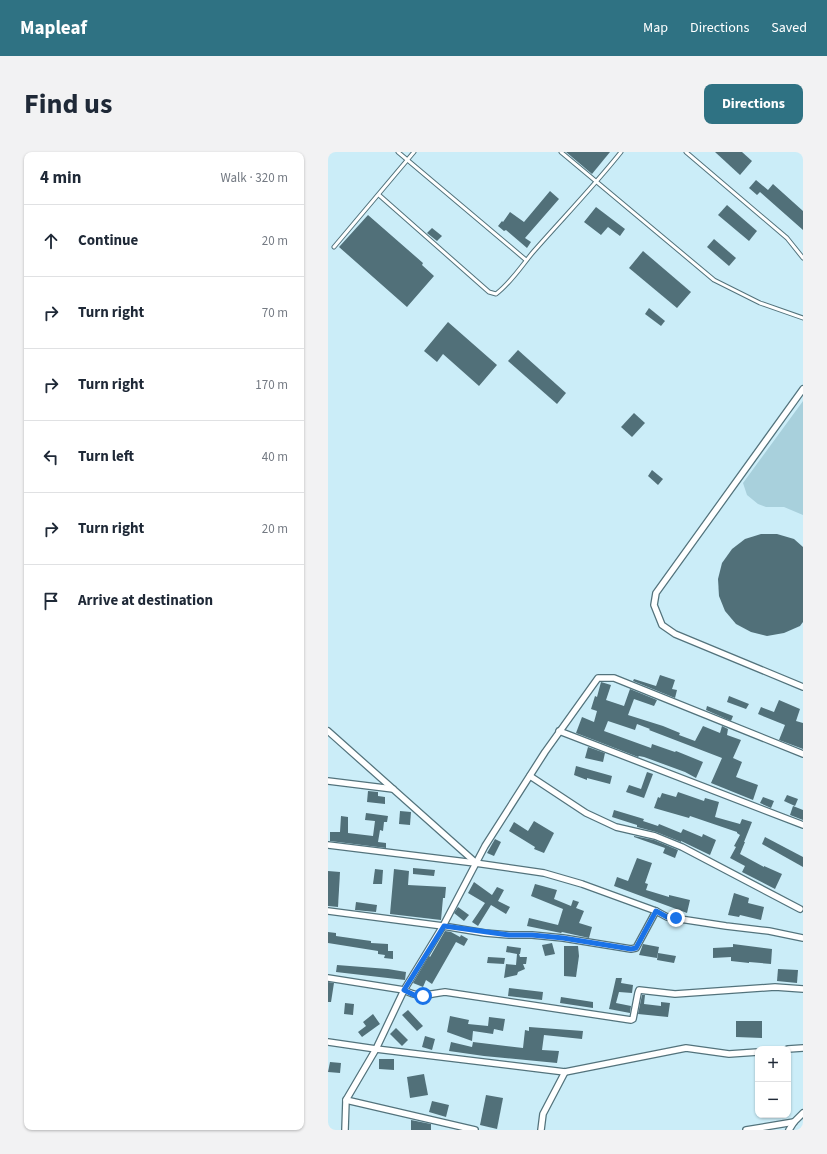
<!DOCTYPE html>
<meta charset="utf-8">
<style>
body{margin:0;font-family:"Source Sans 3",sans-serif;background:#f2f2f3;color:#1f2937}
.controls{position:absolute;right:12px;bottom:12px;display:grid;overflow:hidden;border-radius:8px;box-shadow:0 1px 3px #0004}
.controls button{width:36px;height:36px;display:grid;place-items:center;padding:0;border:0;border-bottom:1px solid #e0e1e3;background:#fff;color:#1f2937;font:20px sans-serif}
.stop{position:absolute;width:12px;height:12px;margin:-9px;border:3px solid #1a73e8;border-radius:50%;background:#fff}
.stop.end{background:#1a73e8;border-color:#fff;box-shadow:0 1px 4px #0008}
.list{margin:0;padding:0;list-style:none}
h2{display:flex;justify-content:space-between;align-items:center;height:52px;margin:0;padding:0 16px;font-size:17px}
h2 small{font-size:13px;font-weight:400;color:#747a83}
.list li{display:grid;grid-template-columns:26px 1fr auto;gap:12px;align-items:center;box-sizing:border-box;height:72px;padding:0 16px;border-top:1px solid #e0e1e3}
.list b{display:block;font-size:15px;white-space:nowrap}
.list em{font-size:13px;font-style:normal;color:#747a83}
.icon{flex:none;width:22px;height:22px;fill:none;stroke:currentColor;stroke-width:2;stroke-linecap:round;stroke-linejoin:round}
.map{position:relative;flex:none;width:475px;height:978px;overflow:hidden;border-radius:8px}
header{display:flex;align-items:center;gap:24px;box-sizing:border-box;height:56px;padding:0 20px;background:#2f7283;color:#fff}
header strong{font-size:19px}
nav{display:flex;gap:22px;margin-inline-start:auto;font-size:14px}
.intro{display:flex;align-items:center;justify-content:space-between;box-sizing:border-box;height:96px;padding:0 24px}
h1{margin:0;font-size:28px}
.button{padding:10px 18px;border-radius:8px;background:#2f7283;color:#fff;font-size:14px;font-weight:700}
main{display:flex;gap:24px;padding:0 24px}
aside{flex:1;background:#fff;border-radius:8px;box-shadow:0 1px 3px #0004}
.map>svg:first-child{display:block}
</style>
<header>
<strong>Mapleaf</strong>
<nav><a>Map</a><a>Directions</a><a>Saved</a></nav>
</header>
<div class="intro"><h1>Find us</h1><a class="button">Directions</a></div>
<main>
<aside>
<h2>4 min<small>Walk · 320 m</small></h2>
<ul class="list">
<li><svg class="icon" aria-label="ahead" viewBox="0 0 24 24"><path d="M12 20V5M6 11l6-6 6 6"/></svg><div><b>Continue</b></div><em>20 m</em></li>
<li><svg class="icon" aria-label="right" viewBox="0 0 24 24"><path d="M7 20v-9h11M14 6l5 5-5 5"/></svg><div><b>Turn right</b></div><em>70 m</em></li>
<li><svg class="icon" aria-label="right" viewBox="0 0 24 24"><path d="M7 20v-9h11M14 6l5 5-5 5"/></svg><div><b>Turn right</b></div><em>170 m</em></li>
<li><svg class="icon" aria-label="left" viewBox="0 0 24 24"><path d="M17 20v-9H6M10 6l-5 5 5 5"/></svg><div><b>Turn left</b></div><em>40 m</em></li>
<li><svg class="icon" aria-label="right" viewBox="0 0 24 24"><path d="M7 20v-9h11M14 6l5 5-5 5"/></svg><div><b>Turn right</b></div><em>20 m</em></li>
<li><svg class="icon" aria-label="arrive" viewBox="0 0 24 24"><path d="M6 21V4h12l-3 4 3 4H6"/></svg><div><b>Arrive at destination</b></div></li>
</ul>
</aside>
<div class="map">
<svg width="475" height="978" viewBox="0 0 475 978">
<rect width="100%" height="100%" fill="#cbedf8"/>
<!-- green -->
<polygon fill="#a8d0dc" points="475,249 475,363 456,355 438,355 430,352 419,343 415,331"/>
<!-- building -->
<g fill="#517079">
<polygon points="238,0 282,0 264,22"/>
<polygon points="387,0 414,0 424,9 412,23"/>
<polygon points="428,28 440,38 445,32 475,59 475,78 432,40 429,43 421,36"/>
<polygon points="222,39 231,47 197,86 203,90 199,96 178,78 176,79 170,74 174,69 175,70 182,60 196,70"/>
<polygon points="399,53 429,79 421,89 390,63"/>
<polygon points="268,55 297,77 292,84 280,75 273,83 256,70"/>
<polygon points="40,63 95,111 94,113 106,124 79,155 11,95"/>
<polygon points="104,76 114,84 109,89 99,81"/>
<polygon points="386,87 408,106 401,114 379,95"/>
<polygon points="315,99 363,140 349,156 301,116"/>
<polygon points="321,156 337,169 333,174 317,162"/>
<polygon points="120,170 169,213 151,234 115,202 109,210 96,199"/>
<polygon points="190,198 238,241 229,252 180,209"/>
<polygon points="306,261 317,271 304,285 293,275"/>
<polygon points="324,318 335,327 330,333 320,324"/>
<polygon points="433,382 449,382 466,387 475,395 475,470 472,474 456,481 439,484 423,480 408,472 397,459 391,444 390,427 394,411 404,397 417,387"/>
<polygon points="332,523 347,528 344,537 349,538 347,546 305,529 306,527 328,534"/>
<polygon points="273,530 283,533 278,548 296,554 302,537 329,548 326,554 306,547 300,563 335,574 352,581 351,583 367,589 375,574 392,581 394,574 400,577 399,583 413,588 405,606 414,610 408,625 430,633 425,648 383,631 394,606 321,578 322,577 309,572 307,578 280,569 276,579 323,596 324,592 347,600 348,599 375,610 368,626 357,620 316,605 311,604 310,605 248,581 254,565 266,570 269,559 263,557 267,544 269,545"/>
<polygon points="401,544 421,552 418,557 399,550"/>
<polygon points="451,548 472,557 468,569 475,571 475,597 451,588 457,573 430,562 433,555 446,560"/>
<polygon points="379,554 405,564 403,569 378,558"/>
<polygon points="260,595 277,601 275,610 257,606"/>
<polygon points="248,614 284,624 282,632 259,626 259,628 246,623"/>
<polygon points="319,620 325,622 316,646 298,640 301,633 313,637"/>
<polygon points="40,639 50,640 50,644 57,645 57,652 39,650"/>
<polygon points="350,640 376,649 377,646 391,650 387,665 412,672 414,667 424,670 416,690 417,690 412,702 436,715 436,714 454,722 447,737 414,720 417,714 402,706 408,695 406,694 412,683 409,681 409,680 362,664 361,666 326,656 330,645 332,646 334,641 348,645"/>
<polygon points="459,643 470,647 467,654 456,649"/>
<polygon points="435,645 446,649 443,656 432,651"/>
<polygon points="465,654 475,658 475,668 462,663"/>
<polygon points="286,658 316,667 315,669 330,674 331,672 353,681 355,677 374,685 375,682 388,688 382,703 353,689 353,690 328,680 309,675 309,673 284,665"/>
<polygon points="72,659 83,660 82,673 71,672"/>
<polygon points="38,661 60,664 59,670 56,670 55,679 52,678 50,690 58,691 58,696 2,689 2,680 12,680 13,664 20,665 20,681 45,684 47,669 37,668"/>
<polygon points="206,669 226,681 216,701 206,697 207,695 181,679 186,670 200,679"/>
<polygon points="306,684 326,688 350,698 347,706 335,701 337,696 306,685"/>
<polygon points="437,685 475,705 475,715 434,692"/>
<polygon points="167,687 173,690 166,704 159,701"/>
<polygon points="309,706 324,711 317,731 320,732 318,738 341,745 341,743 362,748 359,761 286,734 289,725 300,729"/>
<polygon points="85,716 107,718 106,724 85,722"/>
<polygon points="47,717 55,718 54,732 45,732"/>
<polygon points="66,717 81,719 80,733 118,735 117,746 115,746 113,768 62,762"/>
<polygon points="0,719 12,720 10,755 0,754"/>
<polygon points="146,730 164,743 169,735 176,738 170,749 182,755 178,762 163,753 150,774 144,770 157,751 140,741"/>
<polygon points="207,732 229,738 226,747 243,754 245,748 251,750 248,756 256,759 251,771 264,775 261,786 234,780 233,781 199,774 201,766 230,773 235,757 203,744"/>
<polygon points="406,741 421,746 420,751 436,755 433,768 412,763 411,765 400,763"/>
<polygon points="28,750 49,753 48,760 27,758"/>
<polygon points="130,755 141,763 136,769 126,761"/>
<polygon points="117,779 123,780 132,785 133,783 140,787 136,794 128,790 104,832 98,828 95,835 85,831 101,804 102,805"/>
<polygon points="0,780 8,781 8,784 43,789 43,791 60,792 60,799 65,799 65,807 56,806 57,803 50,802 50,799 0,791"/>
<polygon points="224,791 227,802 217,804 214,793"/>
<polygon points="315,792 331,795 329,806 311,803"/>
<polygon points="405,792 444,797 443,812 421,810 421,811 403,809 403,805 385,806 385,796 405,795"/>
<polygon points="179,794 193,796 192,802 191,802 192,805 199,805 198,812 195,812 197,817 190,820 189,823 176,826 178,812 188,813 189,802 178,800"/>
<polygon points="236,794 250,794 251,804 248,825 236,824"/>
<polygon points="330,801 348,804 346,811 329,808"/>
<polygon points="160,805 177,806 176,812 159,811"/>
<polygon points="9,813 60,817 78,820 77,828 8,820"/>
<polygon points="450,817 470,818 469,831 449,829"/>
<polygon points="288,826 294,826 293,831 305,833 304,841 291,840 288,851 303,854 302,861 281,857"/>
<polygon points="0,830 6,831 3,850 0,850"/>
<polygon points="181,836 215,840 214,848 180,844"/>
<polygon points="314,843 317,843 316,852 333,854 333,850 342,851 340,865 310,862"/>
<polygon points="233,845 265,850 265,856 232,851"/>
<polygon points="17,851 26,852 25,863 16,862"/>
<polygon points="80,858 95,874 89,879 74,863"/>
<polygon points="45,862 52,872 34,885 30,880 38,874 35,870"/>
<polygon points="122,864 141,868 140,872 160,874 161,865 177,867 175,879 166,877 165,882 145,879 144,889 119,880"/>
<polygon points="408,869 434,869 434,886 408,885"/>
<polygon points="201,875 255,879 254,887 216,883 214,898 231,899 229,911 156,904 121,899 123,890 144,895 145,890 195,896 197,878 201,879"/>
<polygon points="68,876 80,888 74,894 62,882"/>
<polygon points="97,884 107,887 104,898 94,895"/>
<polygon points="51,907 66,907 66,918 51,917"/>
<polygon points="2,910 13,911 12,921 0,920"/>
<polygon points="96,922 100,943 82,946 79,925"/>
<polygon points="158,943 175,946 169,977 152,973"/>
<polygon points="104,949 121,953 118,965 101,960"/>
<polygon points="83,968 103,972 103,978 83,978"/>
</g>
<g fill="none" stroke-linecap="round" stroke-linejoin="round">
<!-- lane casing -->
<g stroke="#53737c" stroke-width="5">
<g id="lane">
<polyline points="70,0 198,108"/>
<polyline points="233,0 386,128 432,151 475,166"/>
<polyline points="358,0 459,86 475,106"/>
<path d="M51 43 161 140 168 142C183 131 194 113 206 99 235 66 266 34 293 0"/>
<polyline points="6,95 86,0"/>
</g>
</g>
<!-- street casing -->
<g stroke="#53737c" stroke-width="8">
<g id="street">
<polyline points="475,237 328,441 326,453 334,473 347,482 475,535"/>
<polyline points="0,579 147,710"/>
<polyline points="231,579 475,673"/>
<polyline points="202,624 258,661 288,675 327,684 354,695 472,757"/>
<polyline points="0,629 65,637"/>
<polyline points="0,693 147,711 216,721 254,732 328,759 339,765 398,774 441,779 475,786"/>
<polyline points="0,759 115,774 157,781 181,783 204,783 235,786 303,797 308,796 328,759"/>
<path d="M0 826 76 838C93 847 99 842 117 840L303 868 305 867 310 841 311 838 347 842 447 835 475 837"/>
<polyline points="0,890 48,897 237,920 358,896 401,902 430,900"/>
<polyline points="460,897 475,896"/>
<polyline points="18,948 147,978"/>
<polyline points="17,978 18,948 48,897 76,838 115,774 157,694 217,600 270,526 286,526 475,602"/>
<polyline points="213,978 215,962 237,920"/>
<polyline points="418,978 466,970"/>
<polyline points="461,978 466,970 475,961"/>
</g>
</g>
<!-- lane -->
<use href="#lane" stroke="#fff" stroke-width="3"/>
<!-- street -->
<use href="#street" stroke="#fff" stroke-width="5.5"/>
</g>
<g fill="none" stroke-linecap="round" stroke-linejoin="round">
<!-- route -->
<polyline stroke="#1a73e8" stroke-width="5" points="95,844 86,843 76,838 116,774 181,783 204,783 235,786 303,797 308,796 328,759 339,765 348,766"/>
</g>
</svg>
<div class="controls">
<button>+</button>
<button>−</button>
</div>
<div class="stop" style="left:95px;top:844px"></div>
<div class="stop end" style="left:348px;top:766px"></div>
</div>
</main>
